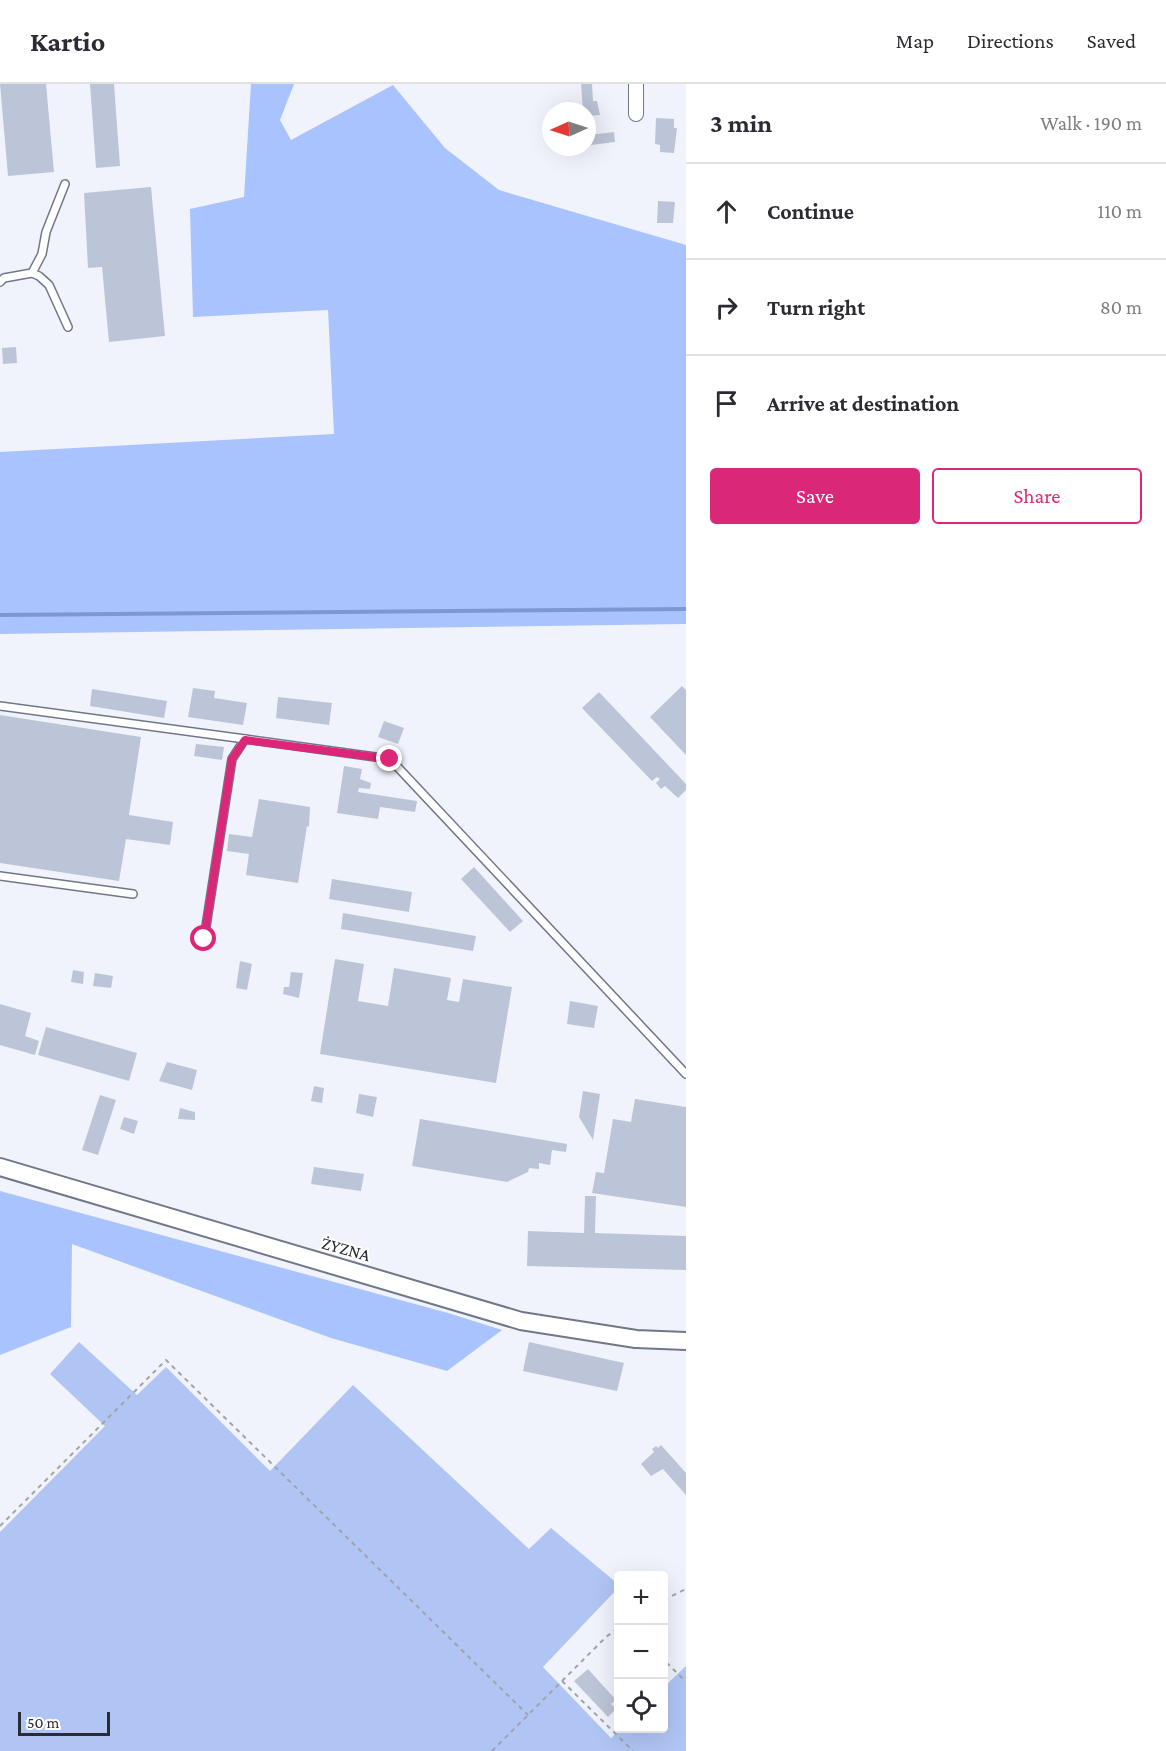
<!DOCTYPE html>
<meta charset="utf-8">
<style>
body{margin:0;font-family:"Crimson Pro",serif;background:#f2f2f3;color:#2b2b33}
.controls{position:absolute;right:18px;bottom:18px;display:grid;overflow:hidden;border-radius:6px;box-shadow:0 6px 24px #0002}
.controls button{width:54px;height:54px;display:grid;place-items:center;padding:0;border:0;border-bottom:2px solid #e1e1e2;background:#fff;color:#2b2b33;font:30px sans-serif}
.compass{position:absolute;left:542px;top:18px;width:54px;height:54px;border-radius:50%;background:#fff;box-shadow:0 6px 24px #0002;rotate:267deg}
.scale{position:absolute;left:18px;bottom:15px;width:92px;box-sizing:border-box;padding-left:6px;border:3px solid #292c33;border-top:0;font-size:16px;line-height:21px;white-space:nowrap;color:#292c33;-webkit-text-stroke:4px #fff;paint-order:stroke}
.stop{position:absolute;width:18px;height:18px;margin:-14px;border:4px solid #db2777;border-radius:50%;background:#fff}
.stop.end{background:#db2777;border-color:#fff;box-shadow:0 2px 6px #0008}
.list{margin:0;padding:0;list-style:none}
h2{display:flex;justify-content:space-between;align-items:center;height:78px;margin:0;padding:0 24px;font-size:26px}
h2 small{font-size:20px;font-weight:400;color:#7c7c81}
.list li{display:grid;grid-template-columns:39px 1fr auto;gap:18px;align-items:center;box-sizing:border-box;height:96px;padding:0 24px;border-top:2px solid #e1e1e2}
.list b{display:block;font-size:22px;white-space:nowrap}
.list em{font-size:20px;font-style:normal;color:#7c7c81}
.actions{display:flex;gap:12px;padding:18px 24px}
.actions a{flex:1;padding:14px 0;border:2px solid #db2777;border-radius:6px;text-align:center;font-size:21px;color:#db2777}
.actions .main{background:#db2777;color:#fff}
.icon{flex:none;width:33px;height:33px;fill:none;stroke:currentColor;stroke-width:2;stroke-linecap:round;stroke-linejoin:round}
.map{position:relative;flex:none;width:686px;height:1667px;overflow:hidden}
header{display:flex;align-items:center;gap:36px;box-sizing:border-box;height:84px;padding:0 30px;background:#fff;border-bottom:2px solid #e1e1e2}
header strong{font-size:28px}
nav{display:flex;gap:33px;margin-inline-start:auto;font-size:21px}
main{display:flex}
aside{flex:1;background:#fff}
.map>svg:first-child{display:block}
</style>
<header>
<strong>Kartio</strong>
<nav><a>Map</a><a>Directions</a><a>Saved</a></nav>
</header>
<main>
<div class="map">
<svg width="686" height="1667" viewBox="0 0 686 1667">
<rect width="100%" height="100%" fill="#f0f3fb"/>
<!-- green -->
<polygon fill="#b0c5f4" points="79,1258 137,1311 166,1283 270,1387 353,1301 529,1465 551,1444 618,1500 618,1504 543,1583 611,1654 621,1645 664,1644 664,1603 686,1582 686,1667 0,1667 0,1448 105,1342 50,1290"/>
<!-- forest -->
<g fill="#a8c3fe">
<polygon points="251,0 294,0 280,36 291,56 393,1 445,64 499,106 686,161 686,540 0,550 0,368 334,350 328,226 193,233 190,125 244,113"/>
<polygon points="0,1107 448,1229 502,1246 447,1287 331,1254 72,1160 71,1243 0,1271"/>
</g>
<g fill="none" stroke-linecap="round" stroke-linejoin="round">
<!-- stream -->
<polyline stroke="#7e97d0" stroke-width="4" points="0,531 686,525"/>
</g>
<!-- building -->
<g fill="#bcc5d8">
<polygon points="0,0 46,0 54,88 8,92"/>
<polygon points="90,0 114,0 120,82 96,84"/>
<polygon points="581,0 592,0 593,17 597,17 600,31 587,32 587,27 583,27"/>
<polygon points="656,34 674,35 674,44 677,44 674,69 660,68 660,61 655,60"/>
<polygon points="614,48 615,58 591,61 590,51"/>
<polygon points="151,103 165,252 109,258 102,183 88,184 84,109"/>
<polygon points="658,117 675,118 673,139 657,139"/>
<polygon points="16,263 17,279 3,280 2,264"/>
<polygon points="682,602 686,606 686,671 650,633"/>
<polygon points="193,604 215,607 214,614 247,619 243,641 188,633"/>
<polygon points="92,605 167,617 164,634 90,622"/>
<polygon points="599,608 686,700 686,706 678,714 665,702 661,705 656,699 660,695 657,693 652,697 582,624"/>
<polygon points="278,613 332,619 329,641 276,634"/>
<polygon points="0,631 141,653 129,731 173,738 170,761 126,755 119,797 0,779"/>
<polygon points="384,637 404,644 398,660 378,653"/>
<polygon points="196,660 224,663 222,676 194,672"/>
<polygon points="344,682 362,685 360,695 371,699 370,705 359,704 358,708 417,717 415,728 380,723 378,735 337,729"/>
<polygon points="259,715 310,723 309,743 307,742 298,799 246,791 249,770 227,767 229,750 252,753"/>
<polygon points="474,783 523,837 510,848 461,795"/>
<polygon points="332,795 412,808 409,828 329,815"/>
<polygon points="343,829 476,852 473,867 341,845"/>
<polygon points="335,875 364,880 358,917 388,922 394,884 451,894 447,916 459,918 463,895 512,903 496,999 320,970"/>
<polygon points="240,877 252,880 247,906 236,904"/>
<polygon points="73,886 84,888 83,900 71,898"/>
<polygon points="291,888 303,889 299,914 283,910 284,903 289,903"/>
<polygon points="95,889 113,892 111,904 93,902"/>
<polygon points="570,917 598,922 594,944 567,940"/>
<polygon points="0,920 31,929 25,952 39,957 35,971 0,961"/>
<polygon points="46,943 137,969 129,997 38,971"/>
<polygon points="167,978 197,986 192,1006 159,997"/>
<polygon points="314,1002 324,1004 322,1019 311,1017"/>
<polygon points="583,1007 600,1010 593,1056 579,1033"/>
<polygon points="359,1010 377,1013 373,1033 356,1029"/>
<polygon points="100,1011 116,1016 98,1071 82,1066"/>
<polygon points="635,1015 686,1023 686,1123 592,1109 596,1088 604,1089 613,1035 631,1038"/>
<polygon points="180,1024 195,1028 195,1036 178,1035"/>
<polygon points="124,1033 138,1037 134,1050 120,1045"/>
<polygon points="420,1035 567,1060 566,1068 552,1066 550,1081 539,1079 539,1085 529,1084 528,1088 507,1098 412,1082"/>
<polygon points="314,1083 364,1090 361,1107 311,1100"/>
<polygon points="585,1112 596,1112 595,1149 686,1152 686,1186 527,1182 528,1147 584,1149"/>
<polygon points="529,1258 624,1279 617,1307 523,1287"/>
<polygon points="661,1361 686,1389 686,1411 663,1385 651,1392 641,1380 654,1368 652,1365 656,1362 658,1364"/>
<polygon points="588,1585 616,1616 611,1620 616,1625 608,1633 574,1597"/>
</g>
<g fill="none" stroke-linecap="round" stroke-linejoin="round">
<!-- service casing -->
<g stroke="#6f7788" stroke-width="10">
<g id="service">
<polyline points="32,189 42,170 46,148 65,100"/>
<polyline points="0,198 4,194 32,189 39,192 49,201 68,243"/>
<polyline points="0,622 245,655"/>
<polyline points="0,792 133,810"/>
<polyline points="204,855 232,675 245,655 390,675 686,990"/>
</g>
</g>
<!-- minor casing -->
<g stroke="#6f7788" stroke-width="16">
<polyline id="minor" points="636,30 636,0"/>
</g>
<!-- tertiary casing -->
<g stroke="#6f7788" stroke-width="20">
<polyline id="tertiary" points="0,1083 521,1237 636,1255 686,1257"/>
</g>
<!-- path -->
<g stroke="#a0a3ab" stroke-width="2" stroke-dasharray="4.5 4.5" stroke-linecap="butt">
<polyline points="0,1442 166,1276 528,1631"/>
<polyline points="664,1516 686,1505"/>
<polyline points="664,1570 666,1578 686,1598"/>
<polyline points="562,1597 633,1667"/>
<polyline points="492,1667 606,1553 618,1544"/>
</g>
<!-- service -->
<use href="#service" stroke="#fff" stroke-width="7"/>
<!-- minor -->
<use href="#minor" stroke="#fff" stroke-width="14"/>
<!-- tertiary -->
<use href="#tertiary" stroke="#fff" stroke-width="16"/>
</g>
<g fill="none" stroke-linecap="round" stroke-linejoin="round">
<!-- route -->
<polyline stroke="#db2777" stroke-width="8" points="204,855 232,675 245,656 390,675"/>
</g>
<g text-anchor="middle" stroke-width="4.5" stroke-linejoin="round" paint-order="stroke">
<!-- street labels -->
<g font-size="18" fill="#292c33" stroke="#fff">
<text transform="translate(346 1165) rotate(16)" y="6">ŻYZNA</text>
</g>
</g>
</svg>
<div class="controls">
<button>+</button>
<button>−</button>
<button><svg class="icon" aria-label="locate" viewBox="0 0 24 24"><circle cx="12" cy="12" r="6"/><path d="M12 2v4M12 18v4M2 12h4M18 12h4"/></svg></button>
</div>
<svg class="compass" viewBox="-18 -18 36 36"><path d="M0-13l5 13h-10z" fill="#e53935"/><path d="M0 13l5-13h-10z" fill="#7c7c81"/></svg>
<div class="scale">50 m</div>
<div class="stop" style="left:204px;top:855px"></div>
<div class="stop end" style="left:390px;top:675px"></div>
</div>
<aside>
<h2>3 min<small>Walk · 190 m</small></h2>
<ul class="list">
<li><svg class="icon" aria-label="ahead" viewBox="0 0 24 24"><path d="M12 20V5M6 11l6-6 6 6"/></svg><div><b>Continue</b></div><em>110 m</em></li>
<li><svg class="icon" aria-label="right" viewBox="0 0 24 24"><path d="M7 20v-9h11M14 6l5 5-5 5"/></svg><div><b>Turn right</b></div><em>80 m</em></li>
<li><svg class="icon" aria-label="arrive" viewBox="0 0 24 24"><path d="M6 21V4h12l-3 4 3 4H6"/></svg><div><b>Arrive at destination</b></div></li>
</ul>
<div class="actions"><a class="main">Save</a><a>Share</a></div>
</aside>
</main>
